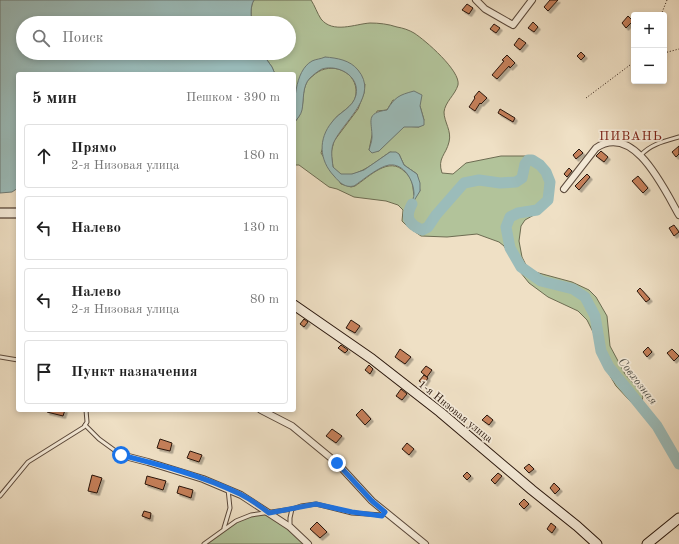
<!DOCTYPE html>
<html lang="ru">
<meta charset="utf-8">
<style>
body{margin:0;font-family:"Old Standard TT",serif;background:#f6f6f6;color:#222}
.controls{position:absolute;right:12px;top:12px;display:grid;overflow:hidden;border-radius:4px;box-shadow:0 2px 6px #0003}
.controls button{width:36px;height:36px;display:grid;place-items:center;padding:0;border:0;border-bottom:1px solid #e0e0e0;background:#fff;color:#222;font:20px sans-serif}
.stop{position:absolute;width:12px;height:12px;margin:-9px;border:3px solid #1a73e8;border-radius:50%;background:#fff}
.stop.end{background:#1a73e8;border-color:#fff;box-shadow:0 1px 4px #0008}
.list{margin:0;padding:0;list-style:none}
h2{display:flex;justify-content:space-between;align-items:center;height:52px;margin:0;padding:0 16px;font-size:17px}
h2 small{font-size:13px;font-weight:400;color:#767676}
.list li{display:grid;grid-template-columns:26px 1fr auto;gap:12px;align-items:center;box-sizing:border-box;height:64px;margin:0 8px 8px;padding:0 8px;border:1px solid #e0e0e0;border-radius:4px}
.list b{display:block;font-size:15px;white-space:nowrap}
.list p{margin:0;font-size:13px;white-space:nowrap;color:#767676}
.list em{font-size:13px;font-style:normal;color:#767676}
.icon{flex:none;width:22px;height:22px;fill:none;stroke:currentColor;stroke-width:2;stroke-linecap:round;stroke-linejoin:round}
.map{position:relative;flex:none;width:679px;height:544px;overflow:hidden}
.search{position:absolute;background:#fff;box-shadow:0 2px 6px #0003;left:16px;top:16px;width:280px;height:44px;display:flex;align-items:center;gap:10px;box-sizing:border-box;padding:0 14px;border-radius:22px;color:#767676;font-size:15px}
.panel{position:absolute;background:#fff;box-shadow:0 2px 6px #0003;left:16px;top:72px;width:280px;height:340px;border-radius:4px}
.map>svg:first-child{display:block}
</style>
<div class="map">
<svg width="679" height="544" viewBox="0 0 679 544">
<defs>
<filter id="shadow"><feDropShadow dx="2.5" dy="2.5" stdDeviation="0" flood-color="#0004"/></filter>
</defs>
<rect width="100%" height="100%" fill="#efe0c5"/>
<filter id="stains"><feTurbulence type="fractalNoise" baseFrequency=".005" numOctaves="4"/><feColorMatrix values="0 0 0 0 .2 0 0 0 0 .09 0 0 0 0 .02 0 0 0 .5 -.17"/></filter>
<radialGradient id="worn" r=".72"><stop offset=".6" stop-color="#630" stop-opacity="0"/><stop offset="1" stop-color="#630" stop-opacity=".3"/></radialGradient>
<!-- green -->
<g fill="#b2c39a" stroke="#6d6c52" fill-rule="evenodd">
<path d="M254 0H311C315 6 317 13 321 19 333 34 355 24 370 23 379 23 388 24 397 27 403 28 409 30 414 33 425 40 461 71 458 85 455 95 445 102 444 112 444 122 452 131 449 142 446 155 437 158 442 173L453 174 466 163 501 156H525L539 159 548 172 552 183 550 201 541 211 525 220 521 226 519 241 522 257 526 265 535 272 572 282 589 290 596 297 607 316 610 346 625 374 641 392 643 397 642 400 638 403 631 402 616 386 606 369 599 352 594 334 587 320 578 311 548 297 529 283 517 268 504 246 499 242 477 234 447 237 421 236 408 227 402 221 403 210 398 205 386 201 354 197 337 189 329 187 299 165H294V123C308 107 299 95 308 80 310 78 313 76 315 74 331 61 358 71 356 94 355 107 340 111 333 121 328 128 324 144 321 153L341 184 351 187 355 186C369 177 389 155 405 172 407 174 410 177 411 180 413 184 413 190 414 195L420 191 417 174 404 165 399 154 390 152C378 160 355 180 340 174 338 172 335 169 333 167L331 153 334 141 358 109 364 93 365 84 325 57 296 92 294 97V74H275L272 67 262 53H289V23H252C251 16 250 6 254 0ZM393 100 420 106 424 120 419 127 404 126 379 151 369 150 377 111 387 110Z"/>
<polygon points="269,513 308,544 204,544 236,521 251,515"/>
</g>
<!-- water -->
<g fill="#9bbcba" stroke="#6d7974">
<path d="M0 0H254C250 6 251 16 252 23H23V53H262L272 67 275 74H18V188L12 192 0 193Z"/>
<path d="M325 57C337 58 350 60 358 70 379 95 345 120 335 140 330 148 332 158 333 167L341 174H352L364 170 390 152H396L399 154 404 165 417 174 420 183V191L412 204C412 201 414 197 414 194 414 181 404 163 389 165 378 167 363 180 354 186 345 188 340 183 334 176 319 160 318 139 332 122 339 112 353 108 356 95 360 76 338 64 322 69 318 71 313 75 310 78 302 86 304 100 302 110 301 115 297 119 294 123 294 105 294 71 312 61 316 59 321 59 325 57Z"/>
<path d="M414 91 422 95 420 106 424 120V125L419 127H404L379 151 372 153 369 150C370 146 372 141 372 137 372 121 365 113 387 110 395 97 399 95 414 91Z"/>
</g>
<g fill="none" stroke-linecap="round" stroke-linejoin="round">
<!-- river -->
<path stroke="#9bbcba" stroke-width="11" d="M412 204C405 217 408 224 422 230L428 227 436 215 464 183 479 180 500 183 516 182 522 178 525 164 528 160H532L540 165 546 172 550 182 548 200 537 210 518 213 510 217 506 227 510 248 521 267 541 281 573 289 585 297 595 316 601 351 609 367 657 426 679 464"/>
</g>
<!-- building -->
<g fill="#c6805a" stroke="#28150b" filter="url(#shadow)">
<polygon points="550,0 558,0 548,11 544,7"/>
<polygon points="467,4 473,8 469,14 462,10"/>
<polygon points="628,16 633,21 626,28 622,23"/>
<polygon points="533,22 538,27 534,32 528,28"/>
<polygon points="494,24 500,28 496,33 490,29"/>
<polygon points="519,38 526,43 520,50 514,45"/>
<polygon points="581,52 585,56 581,60 577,56"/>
<polygon points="507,55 515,63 510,68 509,66 497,79 492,75 504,61 502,60"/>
<polygon points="479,91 487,98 481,104 480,103 475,111 469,107 475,98 474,97"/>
<polygon points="500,109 515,118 513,122 498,113"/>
<polygon points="679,146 679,154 676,157 672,152"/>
<polygon points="579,149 583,153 576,159 573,155"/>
<polygon points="601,151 608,157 604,162 596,156"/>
<polygon points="569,168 572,171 567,177 564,174"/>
<polygon points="587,174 590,177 579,190 575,186"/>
<polygon points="638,176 648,188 643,193 632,181"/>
<polygon points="674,225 679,232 674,236 669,228"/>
<polygon points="640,288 650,299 646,302 637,291"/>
<polygon points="304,319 308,322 304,327 300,324"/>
<polygon points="351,320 360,326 355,333 346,328"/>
<polygon points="341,345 348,350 345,353 338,348"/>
<polygon points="648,347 652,352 647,357 643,352"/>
<polygon points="400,349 411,357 405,364 395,357"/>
<polygon points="672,349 679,356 674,361 667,353"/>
<polygon points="369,365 373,369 370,374 365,370"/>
<polygon points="426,366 432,370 427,377 421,372"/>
<polygon points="424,375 428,378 424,384 419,381"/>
<polygon points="401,389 407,394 402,400 396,396"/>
<polygon points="362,409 371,419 365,425 356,415"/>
<polygon points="47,410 65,410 63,416 47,412"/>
<polygon points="487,415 493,420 489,425 482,420"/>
<polygon points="332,429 342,436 336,443 326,436"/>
<polygon points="160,439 172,443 170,451 157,448"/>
<polygon points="407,443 414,449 409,455 402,449"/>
<polygon points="190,451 202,455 199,462 187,458"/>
<polygon points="529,464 534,469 529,473 524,468"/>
<polygon points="467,472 471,476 467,480 463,476"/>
<polygon points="498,473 502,476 495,484 491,480"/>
<polygon points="92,475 102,478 97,493 88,491"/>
<polygon points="147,476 166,481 163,490 145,484"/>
<polygon points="554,483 560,489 555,494 550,488"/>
<polygon points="179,486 193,490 191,498 177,493"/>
<polygon points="524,499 529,504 524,509 519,504"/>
<polygon points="144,511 151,513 150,519 142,516"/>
<polygon points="317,522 327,532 320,538 310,529"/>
<polygon points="551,523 556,527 552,533 547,529"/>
</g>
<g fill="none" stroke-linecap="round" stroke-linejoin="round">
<!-- lane casing -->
<g stroke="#5a483a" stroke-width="5">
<g id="lane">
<path d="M641 155C651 144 665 141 679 137"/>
<polyline points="0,357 18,360"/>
<polyline points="85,425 99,439 121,455"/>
<polyline points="0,496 28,462 84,427 87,422 86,410"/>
<polyline points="290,527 290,518 292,509"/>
<polyline points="224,528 230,508 228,489"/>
<polyline points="204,544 236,521 251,515 292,509 301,506 316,504 352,513 382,515 385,512"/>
</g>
</g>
<!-- street casing -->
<g stroke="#5a483a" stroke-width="8">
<g id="street">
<polyline points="476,0 485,9 513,25 532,0"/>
<path d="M564 189 596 148C634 122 664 189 679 215"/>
<polyline points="261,410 292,426 337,463 372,501 425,544"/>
<polyline points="121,455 148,462 203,479 241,495 290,527 308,544"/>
</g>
</g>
<!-- secondary casing -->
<g stroke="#28150b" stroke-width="11">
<g id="secondary">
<polyline points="0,213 18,213"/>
<polyline points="294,305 372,359 440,412 532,490 577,526 597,544"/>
<polyline points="647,544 679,518"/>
</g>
</g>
<!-- path -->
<g stroke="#28150b" stroke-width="1" stroke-dasharray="1 2" stroke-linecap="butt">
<polyline points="661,15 667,0"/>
<polyline points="664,53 679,49"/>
<polyline points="586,98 634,62"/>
</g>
<!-- lane -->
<use href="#lane" stroke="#f5ebd9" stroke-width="3"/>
<!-- street -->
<use href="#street" stroke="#f5ebd9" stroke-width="6"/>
<!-- secondary -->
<use href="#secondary" stroke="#f5ebd9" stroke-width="9"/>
</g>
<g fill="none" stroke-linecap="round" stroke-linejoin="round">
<!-- route -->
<path stroke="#1a73e8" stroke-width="5" d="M121 455C161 465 203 476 240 494 250 499 260 506 269 513L316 504 352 512 382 516 385 512 372 501 337 463"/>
</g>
<g text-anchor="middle" stroke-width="3.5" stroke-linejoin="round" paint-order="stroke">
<!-- street labels -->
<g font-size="11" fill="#28150b" stroke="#f5ebd9">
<text transform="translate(456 411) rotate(39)" y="4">1-я Низовая улица</text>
</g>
<!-- water labels -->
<g font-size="12" font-style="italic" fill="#504f48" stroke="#f5ebd9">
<text transform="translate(638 381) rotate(52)" y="4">Совхозная</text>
</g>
<!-- quarter labels -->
<g font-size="13" letter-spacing="1" fill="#7a1f14" stroke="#f5ebd9">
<text x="631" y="140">ПИВАНЬ</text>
</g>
</g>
<rect width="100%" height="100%" filter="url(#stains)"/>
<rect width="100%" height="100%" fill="url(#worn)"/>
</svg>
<div class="controls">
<button>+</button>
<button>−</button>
</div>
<div class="stop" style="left:121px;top:455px"></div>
<div class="stop end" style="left:337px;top:463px"></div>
<div class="search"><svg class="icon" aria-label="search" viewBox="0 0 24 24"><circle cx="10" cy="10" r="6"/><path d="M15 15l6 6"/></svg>Поиск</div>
<section class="panel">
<h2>5 мин<small>Пешком · 390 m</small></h2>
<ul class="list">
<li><svg class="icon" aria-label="ahead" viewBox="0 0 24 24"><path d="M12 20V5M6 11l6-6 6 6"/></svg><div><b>Прямо</b><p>2-я Низовая улица</p></div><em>180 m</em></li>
<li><svg class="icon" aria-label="left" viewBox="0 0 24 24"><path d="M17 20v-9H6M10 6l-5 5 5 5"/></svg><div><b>Налево</b></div><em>130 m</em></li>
<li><svg class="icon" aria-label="left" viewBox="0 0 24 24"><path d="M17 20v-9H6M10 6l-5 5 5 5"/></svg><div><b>Налево</b><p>2-я Низовая улица</p></div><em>80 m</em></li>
<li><svg class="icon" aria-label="arrive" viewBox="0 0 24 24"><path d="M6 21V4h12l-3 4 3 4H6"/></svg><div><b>Пункт назначения</b></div></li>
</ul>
</section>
</div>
